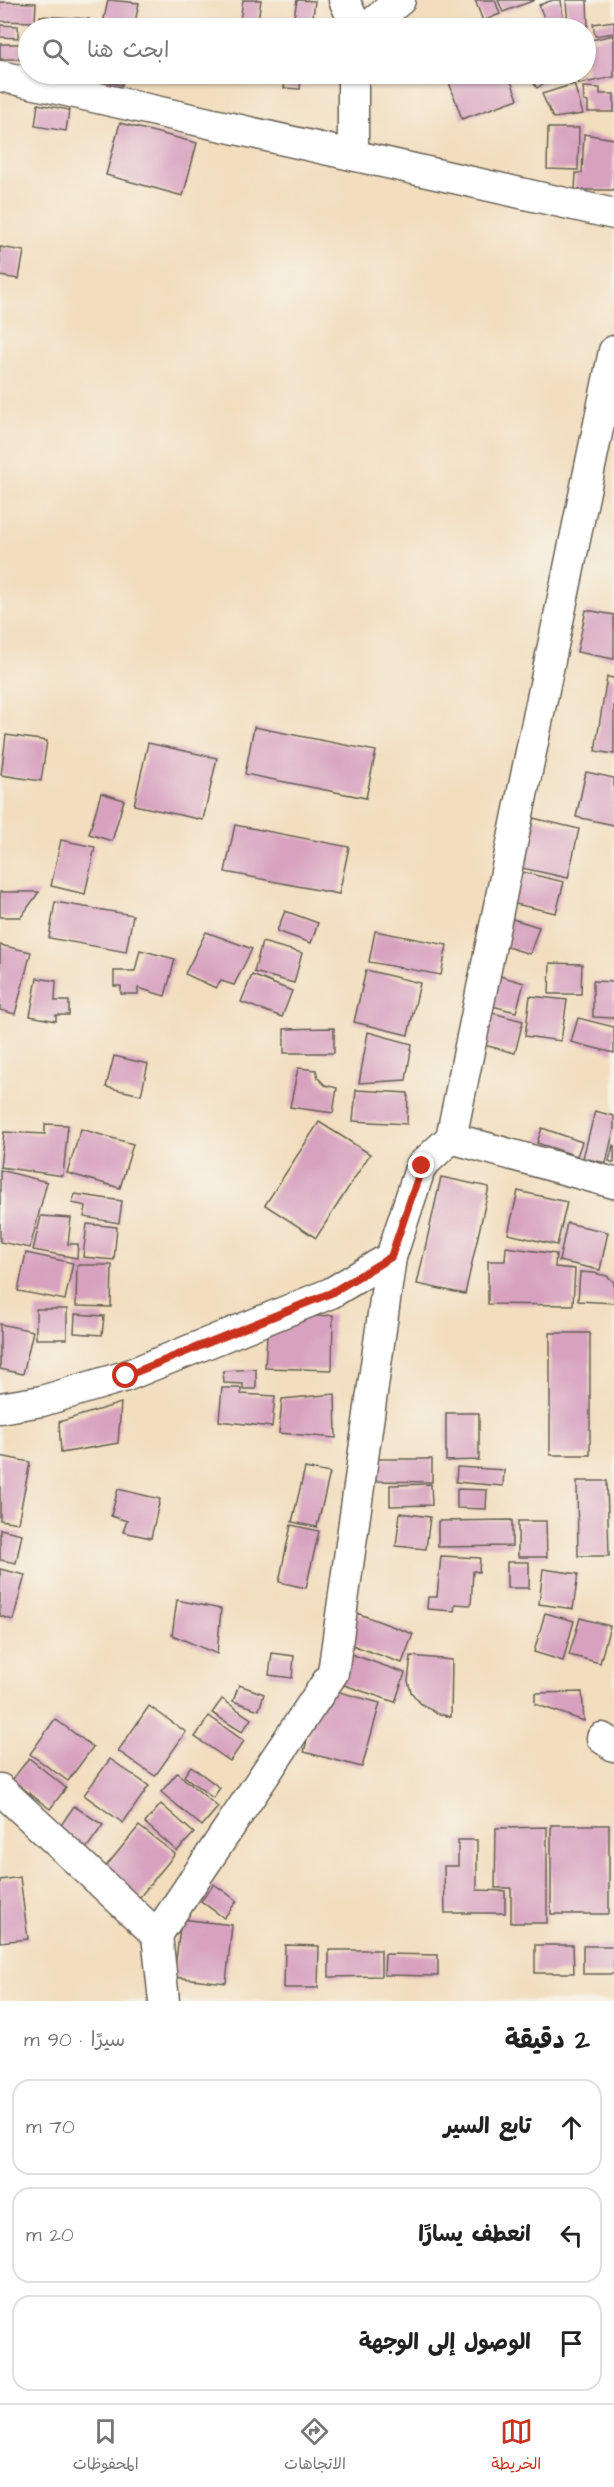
<!DOCTYPE html>
<html lang="ar">
<meta charset="utf-8">
<style>
body{margin:0;font-family:"Architects Daughter","Playpen Sans Arabic",sans-serif;background:#f6f6f6;color:#222;direction:rtl}
.stop{position:absolute;width:18px;height:18px;margin:-14px;border:4px solid #c8321e;border-radius:50%;background:#fff}
.stop.end{background:#c8321e;border-color:#fff;box-shadow:0 2px 6px #0008}
.list{margin:0;padding:0;list-style:none}
h2{display:flex;justify-content:space-between;align-items:center;height:78px;margin:0;padding:0 24px;font-size:26px}
h2 small{font-size:20px;font-weight:400;color:#767676}
.list li{display:grid;grid-template-columns:39px 1fr auto;gap:18px;align-items:center;box-sizing:border-box;height:96px;margin:0 12px 12px;padding:0 12px;border:2px solid #e0e0e0;border-radius:18px}
.list b{display:block;font-size:22px;white-space:nowrap}
.list em{font-size:20px;font-style:normal;color:#767676}
.icon{flex:none;width:33px;height:33px;fill:none;stroke:currentColor;stroke-width:2;stroke-linecap:round;stroke-linejoin:round}
.map{position:relative;flex:none;width:614px;height:2001px;overflow:hidden;direction:ltr}
.search{position:absolute;background:#fff;box-shadow:0 2px 4px #0004;left:18px;right:18px;top:18px;height:66px;display:flex;align-items:center;gap:15px;box-sizing:border-box;padding:0 21px;border-radius:33px;color:#767676;font-size:22px}
.sheet{height:402px;background:#fff}
nav{display:flex;justify-content:space-around;align-items:center;box-sizing:border-box;height:84px;border-top:2px solid #e0e0e0;background:#fff;font-size:16px;color:#767676}
nav a{display:grid;justify-items:center;gap:3px}
nav .on{color:#c8321e}
.map>svg:first-child{display:block}
</style>
<div class="map">
<svg width="614" height="2001" viewBox="0 0 614 2001">
<rect width="100%" height="100%" fill="#f7f3e8"/>
<filter id="ink" filterUnits="userSpaceOnUse"><feTurbulence type="fractalNoise" baseFrequency=".0167" numOctaves="2"/><feDisplacementMap in="SourceGraphic" scale="12" xChannelSelector="R" yChannelSelector="G"/><feConvolveMatrix kernelMatrix="1 2 1 2 8 2 1 2 1" color-interpolation-filters="sRGB"/></filter>
<filter id="wash" filterUnits="userSpaceOnUse"><feTurbulence type="fractalNoise" baseFrequency=".008" numOctaves="4" result="noise"/><feDisplacementMap in="SourceGraphic" scale="24" xChannelSelector="R" yChannelSelector="G"/><feGaussianBlur stdDeviation="1.35" result="paint"/><feColorMatrix in="noise" values="0 0 0 0 0 0 0 0 0 0 0 0 0 0 0 0 0 1.4 0 .05"/><feComposite in="paint" operator="in"/></filter>
<g filter="url(#wash)">
<rect width="100%" height="100%" fill="#f2ddbe"/>
<g id="blocks">
<!-- building -->
<g fill="#d7a1bf">
<polygon points="108,0 139,3 134,28 102,28"/>
<polygon points="243,0 261,0 257,28 239,28"/>
<polygon points="297,0 315,1 312,25 329,28 292,28"/>
<polygon points="475,0 495,0 500,14 483,21"/>
<polygon points="498,0 535,0 503,12"/>
<polygon points="553,0 561,0 564,28 548,28 539,5"/>
<polygon points="566,0 587,0 588,26 568,27"/>
<polygon points="0,2 36,3 35,22 0,21"/>
<polygon points="40,16 89,19 88,28 40,28"/>
<polygon points="614,21 614,33 595,36 593,24"/>
<polygon points="0,25 18,26 18,38 0,37"/>
<polygon points="614,35 614,77 579,84 577,74 586,74 586,41"/>
<rect x="0" y="44" width="21" height="15"/>
<polygon points="92,74 124,74 122,85 91,78"/>
<polygon points="286,74 313,74 313,80 301,78 300,89 284,88"/>
<polygon points="471,74 508,74 518,99 462,119 449,82"/>
<polygon points="527,74 557,74 537,88"/>
<polygon points="574,84 583,114 553,118 542,94"/>
<polygon points="583,87 600,88 600,94 614,94 614,112 588,112 588,102 584,101"/>
<polygon points="38,104 69,110 66,131 35,126"/>
<polygon points="120,123 197,143 183,196 106,175"/>
<polygon points="548,128 579,128 578,170 547,169"/>
<polygon points="584,134 614,139 614,190 575,190 576,173 582,173"/>
<polygon points="0,247 24,251 19,279 0,276"/>
<polygon points="586,610 614,615 614,659 577,652"/>
<polygon points="607,677 614,678 614,754 595,751"/>
<polygon points="254,727 376,751 366,798 245,774"/>
<polygon points="6,735 47,741 41,781 1,775"/>
<polygon points="148,743 217,758 203,820 134,805"/>
<polygon points="586,772 614,778 614,825 576,817"/>
<polygon points="101,793 124,800 112,841 89,834"/>
<polygon points="533,818 579,829 568,878 522,868"/>
<polygon points="235,825 349,847 339,894 225,872"/>
<polygon points="61,840 95,847 85,894 51,886"/>
<polygon points="510,869 564,882 556,913 502,901"/>
<polygon points="0,892 39,892 21,917 0,917"/>
<polygon points="55,902 133,915 126,952 49,938"/>
<polygon points="285,911 318,923 311,943 277,931"/>
<polygon points="506,917 539,927 530,954 498,944"/>
<polygon points="375,931 447,945 441,975 369,962"/>
<polygon points="206,932 252,949 234,985 221,981 216,988 185,974"/>
<polygon points="262,942 302,953 294,983 254,972"/>
<polygon points="0,945 31,952 15,1014 0,1010"/>
<polygon points="140,950 175,959 165,996 138,988 138,994 121,994 121,986 114,986 114,971 135,971"/>
<polygon points="550,963 582,964 581,994 549,994"/>
<polygon points="366,970 420,983 408,1035 354,1022"/>
<polygon points="252,975 292,991 282,1017 241,1002"/>
<polygon points="500,976 524,983 516,1012 492,1006"/>
<polygon points="37,978 56,981 55,1001 69,1001 69,1015 56,1015 56,1021 30,1016"/>
<polygon points="593,981 614,982 614,1018 593,1017"/>
<polygon points="530,996 567,1000 561,1041 525,1036"/>
<polygon points="489,1012 523,1021 515,1053 480,1044"/>
<polygon points="578,1018 614,1027 614,1053 571,1042"/>
<polygon points="334,1028 334,1053 284,1053 284,1029"/>
<polygon points="368,1032 412,1044 406,1080 359,1083"/>
<polygon points="114,1056 148,1064 141,1095 106,1087"/>
<polygon points="298,1068 316,1070 318,1078 325,1085 337,1088 333,1113 290,1107"/>
<polygon points="356,1090 408,1093 407,1124 353,1121"/>
<polygon points="595,1111 614,1116 614,1129 606,1163 583,1158"/>
<polygon points="319,1122 370,1154 316,1238 265,1205"/>
<polygon points="45,1124 68,1125 63,1176 0,1167 4,1132 45,1134"/>
<polygon points="542,1128 582,1142 577,1156 537,1143"/>
<polygon points="81,1129 133,1144 120,1188 67,1173"/>
<polygon points="613,1145 614,1145 614,1163 609,1161"/>
<polygon points="0,1170 47,1182 30,1248 0,1242"/>
<polygon points="441,1177 489,1187 465,1294 417,1284"/>
<polygon points="518,1191 567,1202 557,1245 508,1234"/>
<polygon points="75,1194 122,1201 119,1223 84,1217 86,1206 72,1203"/>
<polygon points="41,1216 71,1218 68,1244 78,1244 77,1258 33,1250"/>
<polygon points="567,1223 608,1232 600,1270 559,1261"/>
<polygon points="87,1224 117,1227 114,1260 83,1257"/>
<polygon points="506,1247 556,1254 555,1267 575,1269 573,1305 488,1304 488,1261 505,1261"/>
<polygon points="26,1253 73,1263 65,1300 18,1291"/>
<polygon points="77,1265 112,1265 111,1307 76,1306"/>
<polygon points="580,1272 594,1273 607,1276 614,1282 614,1303 578,1301"/>
<rect x="36" y="1309" width="31" height="30"/>
<polygon points="75,1314 104,1316 102,1335 74,1333"/>
<polygon points="333,1315 332,1370 265,1368 268,1320"/>
<polygon points="0,1324 33,1331 23,1374 0,1369"/>
<rect x="550" y="1333" width="40" height="122"/>
<polygon points="256,1369 256,1389 243,1389 243,1384 224,1383 223,1371"/>
<polygon points="222,1388 241,1388 241,1394 275,1396 272,1427 219,1421"/>
<polygon points="335,1394 336,1438 279,1433 282,1399"/>
<polygon points="121,1403 118,1443 61,1453 59,1422"/>
<polygon points="446,1413 479,1413 479,1460 446,1461"/>
<polygon points="0,1456 30,1462 18,1523 0,1520"/>
<polygon points="374,1459 432,1459 432,1482 374,1481"/>
<polygon points="457,1467 504,1470 503,1486 456,1482"/>
<polygon points="305,1468 330,1473 317,1527 292,1522"/>
<polygon points="577,1481 607,1481 609,1556 578,1556"/>
<polygon points="431,1484 432,1505 390,1506 390,1485"/>
<polygon points="118,1489 160,1499 151,1538 123,1532 127,1521 111,1516"/>
<polygon points="457,1489 487,1490 486,1509 457,1508"/>
<polygon points="400,1513 430,1517 426,1549 396,1546"/>
<polygon points="512,1520 512,1546 438,1547 438,1521"/>
<polygon points="518,1521 546,1521 547,1557 518,1557"/>
<polygon points="291,1525 319,1531 306,1588 279,1582"/>
<polygon points="0,1529 22,1534 16,1563 0,1560"/>
<polygon points="441,1556 480,1558 479,1572 473,1571 471,1605 455,1604 454,1611 427,1609 428,1597 437,1597"/>
<rect x="507" y="1562" width="22" height="26"/>
<polygon points="0,1569 25,1575 13,1620 0,1616"/>
<polygon points="543,1569 578,1574 573,1609 539,1604"/>
<polygon points="177,1600 221,1609 217,1654 172,1635"/>
<polygon points="346,1609 413,1634 402,1663 335,1639"/>
<polygon points="545,1613 574,1621 563,1661 534,1652"/>
<polygon points="580,1618 610,1626 600,1663 569,1655"/>
<polygon points="345,1652 405,1673 395,1702 335,1682"/>
<polygon points="272,1653 294,1656 292,1678 269,1675"/>
<polygon points="411,1656 452,1660 451,1717 436,1713 420,1703 411,1692 408,1681"/>
<polygon points="239,1685 264,1694 259,1710 233,1701"/>
<polygon points="321,1687 380,1703 362,1767 304,1752"/>
<polygon points="582,1692 584,1721 535,1704 535,1693"/>
<polygon points="222,1699 251,1719 242,1732 212,1713"/>
<polygon points="149,1706 186,1732 155,1776 118,1751"/>
<polygon points="209,1716 244,1741 230,1761 195,1737"/>
<polygon points="55,1719 93,1747 68,1781 30,1754"/>
<polygon points="29,1758 66,1788 50,1809 12,1780"/>
<polygon points="110,1759 149,1786 123,1823 84,1795"/>
<polygon points="191,1766 220,1788 213,1798 184,1776"/>
<polygon points="177,1773 218,1807 202,1826 161,1792"/>
<polygon points="161,1804 194,1833 177,1851 145,1823"/>
<polygon points="74,1806 103,1825 83,1853 55,1834"/>
<rect x="551" y="1825" width="58" height="89"/>
<polygon points="139,1826 175,1854 139,1898 103,1870"/>
<polygon points="547,1827 547,1923 511,1923 511,1888 495,1888 496,1828"/>
<polygon points="458,1840 477,1840 477,1890 505,1891 505,1913 445,1913 444,1866 458,1866"/>
<polygon points="20,1877 28,1939 0,1942 0,1880"/>
<polygon points="214,1884 237,1901 224,1918 201,1901"/>
<polygon points="181,1919 232,1925 226,1983 174,1977"/>
<polygon points="285,1945 319,1946 318,1988 284,1988"/>
<polygon points="535,1945 573,1945 574,1973 535,1973"/>
<rect x="583" y="1946" width="31" height="28"/>
<polygon points="329,1950 381,1950 381,1976 329,1977"/>
<polygon points="385,1954 438,1955 438,1976 384,1975"/>
</g>
</g>
</g>
<g filter="url(#ink)">
<use href="#blocks" fill-opacity="0" stroke="#676055" stroke-width="1.5"/>
<g fill="none" stroke-linecap="round" stroke-linejoin="round">
<!-- minor casing -->
<g stroke="#676055" stroke-width="33">
<g id="minor">
<polyline points="344,0 357,28"/>
<polyline points="367,28 400,0"/>
<polyline points="353,74 353,155"/>
<polyline points="0,76 614,214"/>
<polyline points="451,1138 614,1183"/>
<polyline points="0,1408 42,1401 126,1376 331,1293 391,1257 421,1166 451,1138 614,351"/>
<polyline points="602,1738 614,1746"/>
<polyline points="0,1789 157,1935 164,2001"/>
<polyline points="157,1935 333,1673 391,1257"/>
</g>
</g>
<!-- minor -->
<use href="#minor" stroke="#fff" stroke-width="30"/>
</g>
</g>
<g fill="none" stroke-linecap="round" stroke-linejoin="round" filter="url(#ink)">
<!-- route -->
<polyline stroke="#c8321e" stroke-width="8" points="126,1376 331,1293 391,1257 422,1166"/>
</g>
</svg>
<div class="stop" style="left:126px;top:1376px"></div>
<div class="stop end" style="left:422px;top:1166px"></div>
<div class="search"><svg class="icon" aria-label="search" viewBox="0 0 24 24"><circle cx="10" cy="10" r="6"/><path d="M15 15l6 6"/></svg>ابحث هنا</div>
</div>
<section class="sheet">
<h2>2 دقيقة<small>سيرًا · 90 m</small></h2>
<ul class="list">
<li><svg class="icon" aria-label="ahead" viewBox="0 0 24 24"><path d="M12 20V5M6 11l6-6 6 6"/></svg><div><b>تابع السير</b></div><em>70 m</em></li>
<li><svg class="icon" aria-label="left" viewBox="0 0 24 24"><path d="M17 20v-9H6M10 6l-5 5 5 5"/></svg><div><b>انعطف يسارًا</b></div><em>20 m</em></li>
<li><svg class="icon" aria-label="arrive" viewBox="0 0 24 24"><path d="M6 21V4h12l-3 4 3 4H6"/></svg><div><b>الوصول إلى الوجهة</b></div></li>
</ul>
</section>
<nav>
<a class="on"><svg class="icon" aria-label="map" viewBox="0 0 24 24"><path d="M3 6l6-2 6 2 6-2v14l-6 2-6-2-6 2zM9 4v14M15 6v14"/></svg>الخريطة</a>
<a><svg class="icon" aria-label="directions" viewBox="0 0 24 24"><path d="M12 3l9 9-9 9-9-9zM9 14v-3h6M13 9l2 2-2 2"/></svg>الاتجاهات</a>
<a><svg class="icon" aria-label="saved" viewBox="0 0 24 24"><path d="M7 4h10v16l-5-4-5 4z"/></svg>المحفوظات</a>
</nav>
